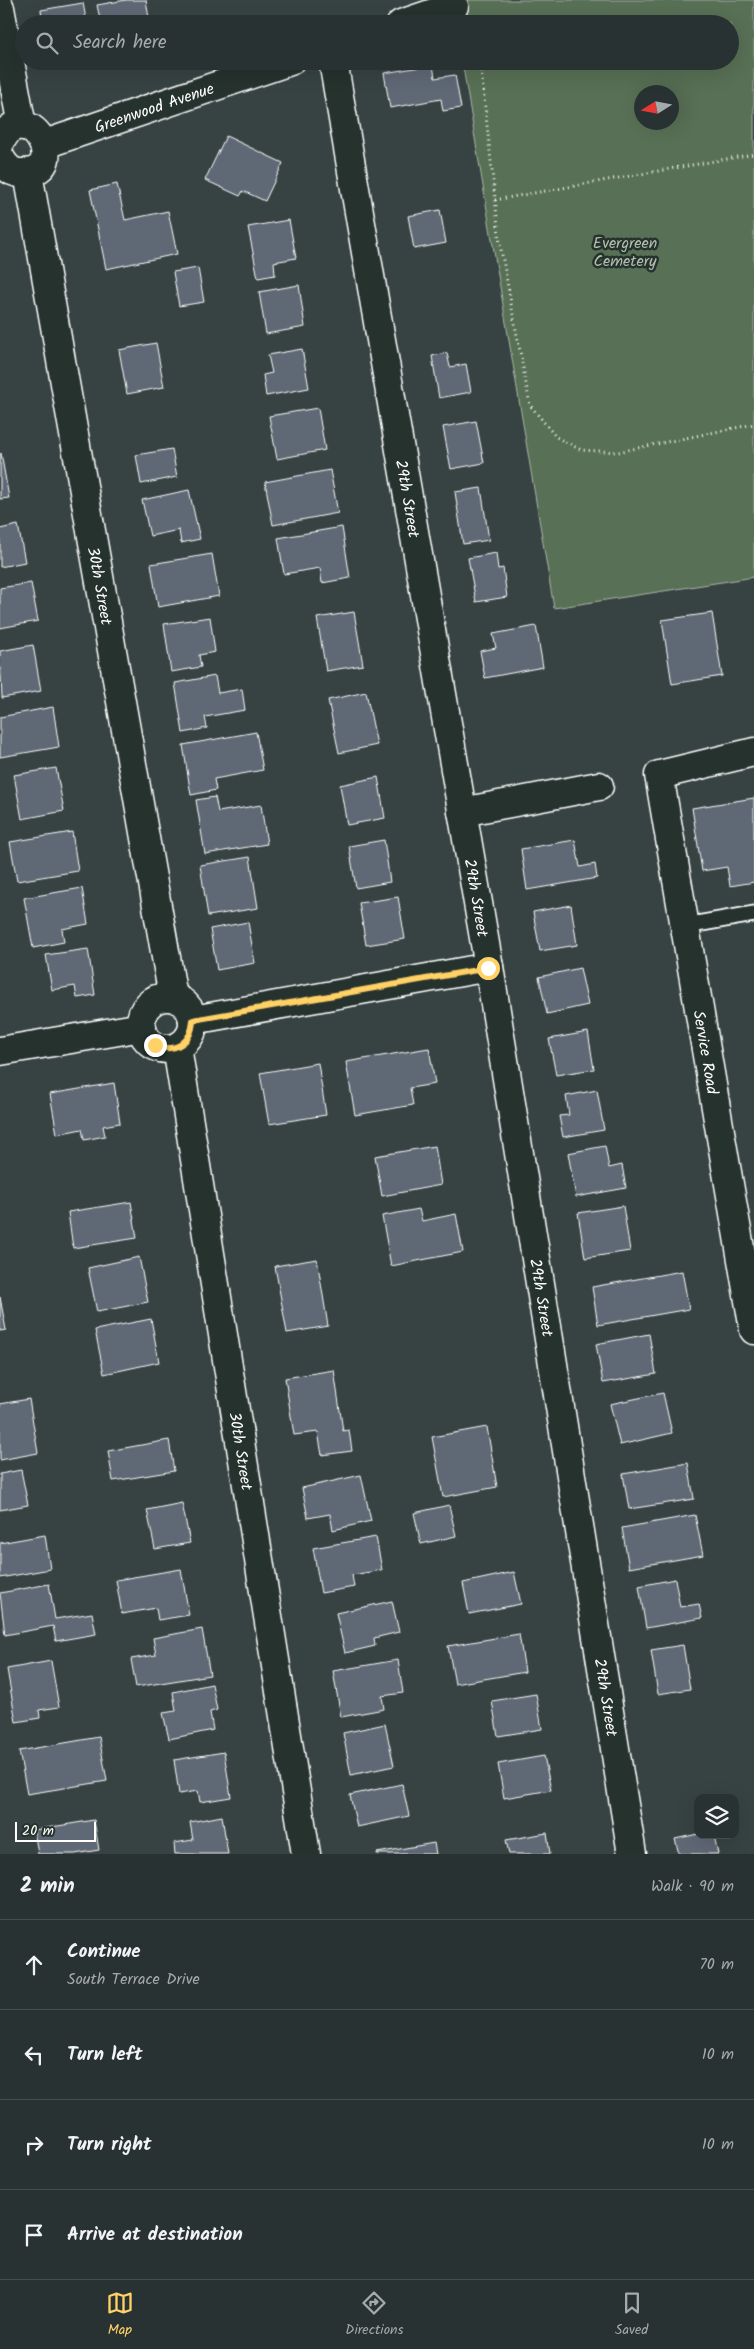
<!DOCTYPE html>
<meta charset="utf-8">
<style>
body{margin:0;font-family:Kalam,sans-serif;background:#353e3e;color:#f1f3f6}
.controls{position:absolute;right:15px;bottom:15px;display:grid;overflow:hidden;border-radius:10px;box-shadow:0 5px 20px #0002}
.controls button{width:45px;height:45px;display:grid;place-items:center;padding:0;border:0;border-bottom:1px solid #454d4d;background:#293232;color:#f1f3f6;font:25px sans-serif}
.compass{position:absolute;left:634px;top:85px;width:45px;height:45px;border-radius:50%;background:#293232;box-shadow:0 5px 20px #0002;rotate:259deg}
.scale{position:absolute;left:15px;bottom:12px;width:81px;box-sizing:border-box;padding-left:5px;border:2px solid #fff;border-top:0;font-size:14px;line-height:18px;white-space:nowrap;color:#fff;-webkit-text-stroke:4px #26332d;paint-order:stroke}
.stop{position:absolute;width:15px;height:15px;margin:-11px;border:4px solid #ffd166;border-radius:50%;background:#fff}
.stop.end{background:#ffd166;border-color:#fff;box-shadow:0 1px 5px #0008}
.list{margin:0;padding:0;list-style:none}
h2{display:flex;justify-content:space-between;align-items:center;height:65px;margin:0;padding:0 20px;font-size:21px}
h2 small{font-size:16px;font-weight:400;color:#a5aaac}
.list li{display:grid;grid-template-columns:32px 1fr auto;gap:15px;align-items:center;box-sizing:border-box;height:90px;padding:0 20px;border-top:1px solid #454d4d}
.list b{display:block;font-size:19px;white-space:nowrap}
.list p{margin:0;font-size:16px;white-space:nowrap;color:#a5aaac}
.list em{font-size:16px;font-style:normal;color:#a5aaac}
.icon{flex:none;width:28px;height:28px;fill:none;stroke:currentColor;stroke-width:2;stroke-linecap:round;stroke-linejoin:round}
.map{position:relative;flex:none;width:754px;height:1854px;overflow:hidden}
.search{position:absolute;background:#293232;box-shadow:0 5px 20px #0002;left:15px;right:15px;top:15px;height:55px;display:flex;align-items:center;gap:12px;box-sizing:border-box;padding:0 18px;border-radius:28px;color:#a5aaac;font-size:19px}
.sheet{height:425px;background:#293232}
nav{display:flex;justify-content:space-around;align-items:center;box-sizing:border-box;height:70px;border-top:1px solid #454d4d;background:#293232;font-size:14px;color:#a5aaac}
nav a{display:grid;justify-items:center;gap:2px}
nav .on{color:#ffd166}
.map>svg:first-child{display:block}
</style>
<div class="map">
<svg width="754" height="1854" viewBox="0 0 754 1854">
<rect width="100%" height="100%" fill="#374343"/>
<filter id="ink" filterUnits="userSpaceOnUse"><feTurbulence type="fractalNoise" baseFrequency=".02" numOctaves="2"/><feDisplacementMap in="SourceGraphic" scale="10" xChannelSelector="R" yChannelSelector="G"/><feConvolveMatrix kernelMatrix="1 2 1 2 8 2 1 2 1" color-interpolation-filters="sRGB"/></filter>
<g filter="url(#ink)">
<!-- green -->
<path fill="#597054" stroke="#acb8aa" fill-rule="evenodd" d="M452 0H754V577L554 608 462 61H730V24H456ZM642 92H672V122H642Z"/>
<!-- building -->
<g fill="#5f6875" stroke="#fff">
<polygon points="126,0 146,0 150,24 101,24 97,5"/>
<polygon points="83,3 87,24 43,24 41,10"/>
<polygon points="433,65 435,78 455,75 461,108 443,111 441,99 390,108 384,73"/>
<polygon points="226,136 283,163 265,201 243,191 240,196 205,180"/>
<polygon points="117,184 125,220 168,211 177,254 106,269 90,190"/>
<polygon points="440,210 446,243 414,249 408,216"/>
<polygon points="289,220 296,258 274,262 275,275 258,278 248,227"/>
<polygon points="198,268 204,302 179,306 173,272"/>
<polygon points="299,285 305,327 266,334 259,292"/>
<polygon points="156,343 164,387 127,394 119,350"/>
<polygon points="302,349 309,388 266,396 263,375 272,373 268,355"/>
<polygon points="447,353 450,367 466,364 471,392 439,398 432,356"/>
<polygon points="318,408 325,450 277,459 269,416"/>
<polygon points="476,421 484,463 451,469 443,427"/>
<polygon points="172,449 177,477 141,484 136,455"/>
<polygon points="1,453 9,498 0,499 0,454"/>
<polygon points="330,470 338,513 273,525 265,482"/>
<polygon points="481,488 489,540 463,544 455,492"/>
<polygon points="189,490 200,539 181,543 179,530 150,536 142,500"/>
<polygon points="18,525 25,562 0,567 0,529"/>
<polygon points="342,527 350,578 322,583 320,568 284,574 278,538"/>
<polygon points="496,553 498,569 503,568 507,597 476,602 468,558"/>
<polygon points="212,554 219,596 158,607 151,564"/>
<polygon points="31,583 38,621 0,628 0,588"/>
<polygon points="354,612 363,665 326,671 317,618"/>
<polygon points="712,613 722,676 672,684 662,620"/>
<polygon points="210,617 215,652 199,655 201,667 171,672 164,624"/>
<polygon points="536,626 543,667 485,678 480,651 496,648 493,634"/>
<polygon points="33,645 41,691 2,698 0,651"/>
<polygon points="215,676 218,693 242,689 245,710 205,717 207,728 183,733 175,683"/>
<polygon points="366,692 377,745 339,753 328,700"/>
<polygon points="53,707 59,747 0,757 0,717"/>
<polygon points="256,732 263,770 214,779 216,790 191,795 183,745"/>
<polygon points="56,768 64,811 22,819 14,775"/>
<polygon points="378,777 385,818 347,825 340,785"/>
<polygon points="215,797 218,812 261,805 267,844 205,854 196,800"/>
<polygon points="754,798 754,882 730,886 727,867 702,871 692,808"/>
<polygon points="72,832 78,871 17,881 10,842"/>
<polygon points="384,840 390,882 356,888 349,846"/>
<polygon points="575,840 580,867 595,864 597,878 527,890 521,849"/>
<polygon points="250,857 258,908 208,916 200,865"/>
<polygon points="82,888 88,924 62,929 64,942 33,948 24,898"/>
<polygon points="398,897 405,939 366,945 359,903"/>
<polygon points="571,905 577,945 540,951 533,912"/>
<polygon points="248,922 255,963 217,970 210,929"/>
<polygon points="88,949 95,995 77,998 75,986 52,990 46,955"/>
<polygon points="580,968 588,1005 547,1014 539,977"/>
<polygon points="588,1032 594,1069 556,1075 549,1039"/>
<polygon points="429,1048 435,1084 410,1088 413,1105 355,1115 346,1062"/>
<polygon points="318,1063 326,1115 269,1124 260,1073"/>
<polygon points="114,1083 120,1123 103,1126 105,1136 84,1140 82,1129 57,1134 50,1094"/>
<polygon points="597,1090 604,1130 563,1137 559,1116 569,1115 566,1096"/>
<polygon points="435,1146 441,1185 382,1196 375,1156"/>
<polygon points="605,1146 609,1168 622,1165 626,1188 576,1197 568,1153"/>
<polygon points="131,1202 137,1238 73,1248 68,1212"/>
<polygon points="623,1206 630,1251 585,1258 578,1213"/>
<polygon points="419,1209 422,1221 456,1214 463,1252 391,1266 382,1216"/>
<polygon points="139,1257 148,1302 97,1312 88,1268"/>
<polygon points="317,1259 328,1326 287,1333 275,1266"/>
<polygon points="682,1271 689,1309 598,1325 592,1287"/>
<polygon points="0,1297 6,1330 0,1331"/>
<polygon points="151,1319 159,1362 104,1374 95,1330"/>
<polygon points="649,1334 656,1374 603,1383 596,1344"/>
<polygon points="334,1370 343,1431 349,1430 352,1451 322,1455 318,1432 294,1435 285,1378"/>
<polygon points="663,1393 672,1433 620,1445 610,1404"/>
<polygon points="29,1399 38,1453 0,1460 0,1404"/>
<polygon points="487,1427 497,1487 443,1497 432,1437"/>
<polygon points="169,1440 174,1471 113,1481 108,1451"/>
<polygon points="688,1463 694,1499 629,1509 623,1474"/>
<polygon points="21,1470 28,1505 0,1510 0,1474"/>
<polygon points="361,1475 371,1521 333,1530 330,1514 308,1518 302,1488"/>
<polygon points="182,1503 190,1543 155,1549 147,1510"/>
<polygon points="449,1505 456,1536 421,1544 414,1513"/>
<polygon points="695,1515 703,1555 629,1568 622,1528"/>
<polygon points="45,1535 50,1569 0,1578 0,1543"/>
<polygon points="376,1537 382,1570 352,1575 354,1587 321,1593 313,1548"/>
<polygon points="181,1569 189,1615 158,1620 156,1608 122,1614 116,1580"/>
<polygon points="514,1572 521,1604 469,1614 463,1583"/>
<polygon points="675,1579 680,1607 699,1604 702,1618 646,1628 639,1586"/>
<polygon points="49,1584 55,1619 92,1613 96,1634 56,1641 53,1626 5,1635 0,1593"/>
<polygon points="392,1601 399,1632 374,1638 375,1646 345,1653 336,1613"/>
<polygon points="202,1629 210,1675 136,1687 131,1659 156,1655 153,1638"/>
<polygon points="519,1634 525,1672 455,1684 448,1646"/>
<polygon points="683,1645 690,1689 658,1694 651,1650"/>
<polygon points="398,1660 403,1693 382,1696 384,1709 341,1717 333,1671"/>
<polygon points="51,1661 59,1707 39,1710 40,1718 16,1722 7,1669"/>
<polygon points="212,1684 217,1710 210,1712 213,1730 169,1739 163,1713 176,1711 173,1692"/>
<polygon points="536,1694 542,1729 498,1736 492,1701"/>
<polygon points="385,1724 394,1766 351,1775 343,1733"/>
<polygon points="99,1737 107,1781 27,1794 19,1751"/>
<polygon points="224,1752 231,1797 200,1802 198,1791 179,1794 174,1760"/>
<polygon points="544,1756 551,1790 504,1798 498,1764"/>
<polygon points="402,1784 409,1816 357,1827 350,1795"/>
<polygon points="222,1816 228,1854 175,1854 174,1843 193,1840 190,1822"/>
<polygon points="94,1820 99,1850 75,1854 38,1854 34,1830"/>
<polygon points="547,1833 550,1854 509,1854 506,1840"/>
<polygon points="698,1834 714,1835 718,1854 679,1854 675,1839"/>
<polygon points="434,1843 436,1854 377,1854 377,1853"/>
</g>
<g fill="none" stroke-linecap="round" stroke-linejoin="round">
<!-- lane casing -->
<g stroke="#fff" stroke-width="19">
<polyline id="lane" points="685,926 754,914"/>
</g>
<!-- street casing -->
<g stroke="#fff" stroke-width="31">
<g id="street">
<polyline points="0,8 22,126"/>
<polyline points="401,24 454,6"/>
<path id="s1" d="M333 61 489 967 632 1854"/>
<path d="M0 143C24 90 74 171 24 173 12 174 5 167 0 157"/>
<path id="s2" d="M45 144 290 61"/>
<path id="s3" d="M28 173 173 997"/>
<path id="s4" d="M754 752 659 775 754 1330"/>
<polyline points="462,812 599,786"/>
<circle cx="167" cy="1023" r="26"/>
<polyline points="193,1020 489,967"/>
<path id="s5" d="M177 1047 306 1854"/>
<polyline points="0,1051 142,1027"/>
</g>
</g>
<!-- path -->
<g stroke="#fff" stroke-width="3" stroke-dasharray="1 4" stroke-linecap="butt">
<polyline points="480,61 500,244 530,405 556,437 581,450 618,452 754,424"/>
<polyline points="495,200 754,154"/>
</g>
<!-- lane -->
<use href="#lane" stroke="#26332d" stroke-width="15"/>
<!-- street -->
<use href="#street" stroke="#26332d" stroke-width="28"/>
</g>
</g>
<g fill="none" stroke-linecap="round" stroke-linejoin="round" filter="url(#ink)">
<!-- route -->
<path stroke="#ffd166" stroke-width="6" d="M155 1045C175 1054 192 1042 193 1020L488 968"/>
</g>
<g text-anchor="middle" stroke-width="5" stroke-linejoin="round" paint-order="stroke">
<!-- street labels -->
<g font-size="16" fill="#fff" stroke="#26332d">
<text dy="6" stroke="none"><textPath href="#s2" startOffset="115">Greenwood Avenue</textPath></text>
<text dy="6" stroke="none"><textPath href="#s1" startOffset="444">29th Street</textPath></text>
<text dy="6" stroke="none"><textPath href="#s3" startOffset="419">30th Street</textPath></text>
<text dy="6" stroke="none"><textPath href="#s1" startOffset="849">29th Street</textPath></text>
<text dy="6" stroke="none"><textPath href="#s4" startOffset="379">Service Road</textPath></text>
<text dy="6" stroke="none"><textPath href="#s1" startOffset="1254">29th Street</textPath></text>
<text dy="6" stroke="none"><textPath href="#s5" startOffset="409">30th Street</textPath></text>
<text dy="6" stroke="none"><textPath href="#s1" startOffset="1659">29th Street</textPath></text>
</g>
<!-- park labels -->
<g font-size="16" fill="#b4bfb2" stroke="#26332d">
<text x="625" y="248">Evergreen<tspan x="625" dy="18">Cemetery</tspan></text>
</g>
</g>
</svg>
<div class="controls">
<button><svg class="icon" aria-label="layers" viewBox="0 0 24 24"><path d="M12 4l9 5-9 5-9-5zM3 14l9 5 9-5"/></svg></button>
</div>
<svg class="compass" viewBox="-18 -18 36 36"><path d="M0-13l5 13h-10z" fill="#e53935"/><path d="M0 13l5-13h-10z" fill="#a5aaac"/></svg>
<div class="scale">20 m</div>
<div class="stop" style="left:488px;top:968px"></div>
<div class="stop end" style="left:155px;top:1045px"></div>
<div class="search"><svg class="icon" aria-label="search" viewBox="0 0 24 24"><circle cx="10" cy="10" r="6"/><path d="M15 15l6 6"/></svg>Search here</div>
</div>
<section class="sheet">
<h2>2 min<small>Walk · 90 m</small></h2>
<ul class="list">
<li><svg class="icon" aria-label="ahead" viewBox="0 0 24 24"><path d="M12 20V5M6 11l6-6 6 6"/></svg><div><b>Continue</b><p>South Terrace Drive</p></div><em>70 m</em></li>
<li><svg class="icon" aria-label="left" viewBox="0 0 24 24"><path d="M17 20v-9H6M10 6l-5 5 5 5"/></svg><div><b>Turn left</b></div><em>10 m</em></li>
<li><svg class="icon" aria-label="right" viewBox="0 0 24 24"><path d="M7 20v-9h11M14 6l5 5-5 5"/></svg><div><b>Turn right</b></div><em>10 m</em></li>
<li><svg class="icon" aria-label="arrive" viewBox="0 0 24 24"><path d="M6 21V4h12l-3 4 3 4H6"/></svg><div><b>Arrive at destination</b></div></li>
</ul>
</section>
<nav>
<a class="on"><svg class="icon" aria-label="map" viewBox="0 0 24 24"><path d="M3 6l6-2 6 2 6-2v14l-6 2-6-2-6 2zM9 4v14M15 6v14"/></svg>Map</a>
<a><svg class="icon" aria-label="directions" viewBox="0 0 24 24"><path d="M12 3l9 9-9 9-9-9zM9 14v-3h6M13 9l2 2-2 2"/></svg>Directions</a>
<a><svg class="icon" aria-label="saved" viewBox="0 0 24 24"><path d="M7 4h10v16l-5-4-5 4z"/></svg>Saved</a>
</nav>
